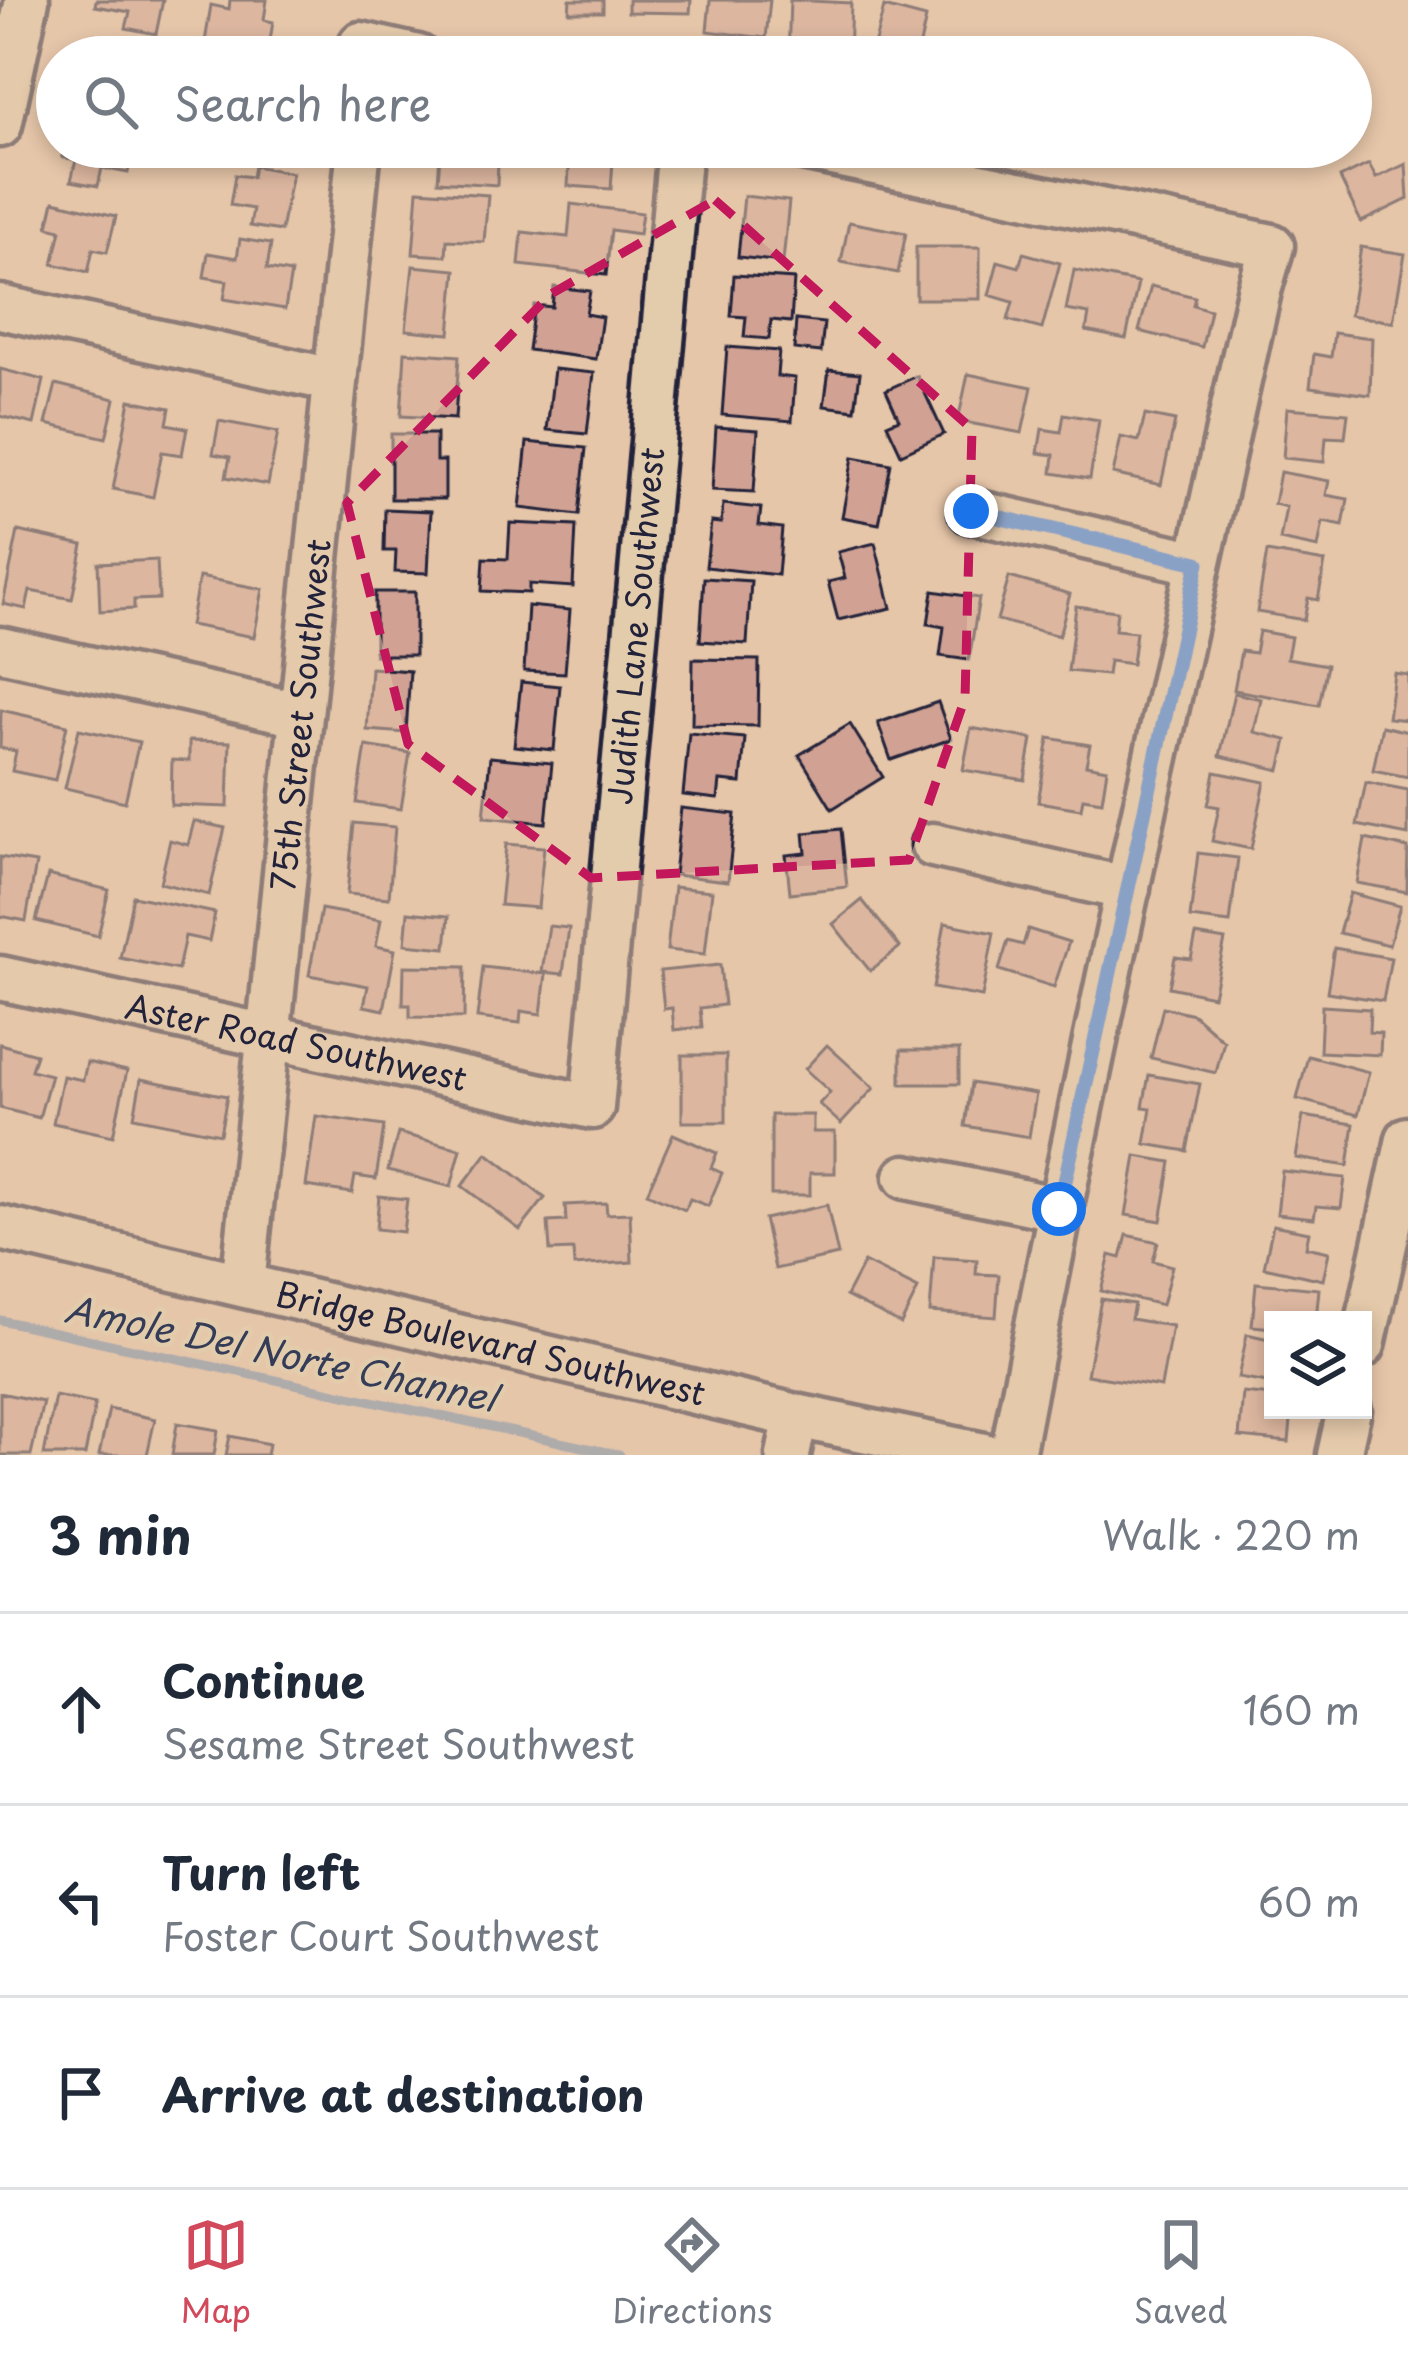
<!DOCTYPE html>
<meta charset="utf-8">
<style>
body{margin:0;font-family:"Playpen Sans",sans-serif;background:#f2f2f3;color:#1f2937}
.controls{position:absolute;right:36px;bottom:36px;display:grid;overflow:hidden;border-radius:0px;box-shadow:0 6px 18px #0003}
.controls button{width:108px;height:108px;display:grid;place-items:center;padding:0;border:0;border-bottom:3px solid #e0e1e3;background:#fff;color:#1f2937;font:60px sans-serif}
.stop{position:absolute;width:36px;height:36px;margin:-27px;border:9px solid #1a73e8;border-radius:50%;background:#fff}
.stop.end{background:#1a73e8;border-color:#fff;box-shadow:0 3px 12px #0008}
.list{margin:0;padding:0;list-style:none}
h2{display:flex;justify-content:space-between;align-items:center;height:156px;margin:0;padding:0 48px;font-size:51px}
h2 small{font-size:39px;font-weight:400;color:#747a83}
.list li{display:grid;grid-template-columns:78px 1fr auto;gap:36px;align-items:center;box-sizing:border-box;height:192px;padding:0 48px;border-top:3px solid #e0e1e3}
.list b{display:block;font-size:45px;white-space:nowrap}
.list p{margin:0;font-size:39px;white-space:nowrap;color:#747a83}
.list em{font-size:39px;font-style:normal;color:#747a83}
.icon{flex:none;width:66px;height:66px;fill:none;stroke:currentColor;stroke-width:2;stroke-linecap:round;stroke-linejoin:round}
.map{position:relative;flex:none;width:1408px;height:1455px;overflow:hidden}
.search{position:absolute;background:#fff;box-shadow:0 6px 18px #0003;left:36px;right:36px;top:36px;height:132px;display:flex;align-items:center;gap:30px;box-sizing:border-box;padding:0 42px;border-radius:66px;color:#747a83;font-size:45px}
.sheet{height:732px;background:#fff}
nav{display:flex;justify-content:space-around;align-items:center;box-sizing:border-box;height:168px;border-top:3px solid #e0e1e3;background:#fff;font-size:33px;color:#747a83}
nav a{display:grid;justify-items:center;gap:6px}
nav .on{color:#d1495b}
.map>svg:first-child{display:block}
</style>
<div class="map">
<svg width="1408" height="1455" viewBox="0 0 1408 1455">
<rect width="100%" height="100%" fill="#e6c6a9"/>
<filter id="ink" filterUnits="userSpaceOnUse"><feTurbulence type="fractalNoise" baseFrequency=".00833" numOctaves="2"/><feDisplacementMap in="SourceGraphic" scale="24" xChannelSelector="R" yChannelSelector="G"/><feConvolveMatrix kernelMatrix="1 2 1 2 8 2 1 2 1" color-interpolation-filters="sRGB"/></filter>
<g filter="url(#ink)">
<g fill="none" stroke-linecap="round" stroke-linejoin="round">
<!-- stream -->
<polyline stroke="#6b89ad" stroke-width="9" points="0,1320 620,1455"/>
</g>
<!-- building -->
<g fill="#d1a293" stroke="#22223b" stroke-width="3">
<polygon points="96,0 163,0 156,34 126,28 130,12 95,6"/>
<polygon points="230,0 267,0 264,20 273,22 268,53 205,42 211,5 229,9"/>
<polygon points="570,0 603,0 603,12 569,12"/>
<polygon points="628,0 691,0 690,13 628,12"/>
<polygon points="710,0 770,0 766,38 707,31"/>
<polygon points="790,0 851,3 849,56 788,57"/>
<polygon points="884,7 926,18 917,57 871,57"/>
<polygon points="87,41 124,45 122,57 85,57"/>
<polygon points="64,147 133,149 128,173 102,168 98,186 71,181 76,160 62,157"/>
<polygon points="425,147 478,147 477,162 498,163 497,185 438,181 440,155 425,154"/>
<polygon points="555,147 614,147 611,189 568,186 570,151 555,150"/>
<polygon points="1173,147 1234,147 1231,167 1171,157"/>
<polygon points="1261,147 1329,147 1328,154 1295,148 1293,158 1260,152"/>
<polygon points="1369,164 1376,178 1406,164 1408,199 1361,222 1340,178"/>
<polygon points="254,166 292,173 281,231 250,226 253,209 230,205 235,175 252,177"/>
<polygon points="418,190 488,195 484,242 447,240 446,256 413,254"/>
<polygon points="744,196 789,201 783,262 738,257"/>
<polygon points="54,201 116,216 107,252 93,249 88,272 53,264 61,230 48,227"/>
<polygon points="571,204 642,213 639,234 611,230 606,275 519,265 522,232 568,237"/>
<polygon points="849,222 906,233 898,273 841,262"/>
<polygon points="240,239 271,244 267,269 291,273 285,309 224,299 227,281 204,277 208,253 237,258"/>
<rect x="916" y="247" width="64" height="52"/>
<polygon points="1361,247 1405,254 1393,322 1350,315"/>
<polygon points="1023,253 1060,263 1042,329 1008,320 1013,302 989,295 998,261 1019,267"/>
<polygon points="413,266 456,270 450,334 406,330"/>
<polygon points="1074,270 1138,283 1126,339 1086,331 1089,314 1066,310"/>
<polygon points="734,275 794,279 791,322 771,320 769,339 744,337 746,317 731,316"/>
<polygon points="1151,286 1195,297 1193,305 1210,310 1202,347 1139,331"/>
<polygon points="554,287 590,291 586,314 602,317 596,359 528,350 534,305 552,307"/>
<polygon points="796,320 824,323 821,352 794,349"/>
<polygon points="1334,333 1372,338 1370,395 1310,387 1314,354 1331,357"/>
<polygon points="727,347 779,351 777,376 795,378 792,421 722,415"/>
<polygon points="405,352 459,356 455,419 401,416"/>
<polygon points="0,369 44,380 34,424 0,416"/>
<polygon points="554,369 594,373 587,434 547,430"/>
<polygon points="829,370 860,373 855,410 824,406"/>
<polygon points="968,374 1032,387 1022,433 958,421"/>
<polygon points="917,376 944,434 901,454 887,424 899,419 886,390"/>
<polygon points="56,384 115,399 106,438 46,424"/>
<polygon points="130,400 170,408 167,424 187,428 182,455 162,452 153,497 113,489"/>
<polygon points="1287,408 1348,413 1345,438 1326,437 1324,462 1283,458"/>
<polygon points="1064,414 1099,420 1090,479 1052,473 1054,455 1038,453 1042,429 1061,432"/>
<polygon points="1145,415 1175,421 1161,485 1113,474 1121,437 1139,441"/>
<polygon points="219,421 278,432 268,485 226,477 230,457 213,454"/>
<polygon points="716,427 758,430 754,492 712,490"/>
<polygon points="391,434 436,434 436,461 445,461 445,499 391,499"/>
<polygon points="527,442 586,448 579,515 520,508"/>
<polygon points="853,457 891,464 879,524 842,517"/>
<polygon points="1280,472 1329,481 1326,495 1348,499 1343,526 1323,522 1318,548 1280,540 1286,507 1274,504"/>
<polygon points="723,504 761,508 759,525 782,528 778,575 706,567 711,522 721,523"/>
<polygon points="385,509 431,511 428,573 395,572 396,551 384,551"/>
<polygon points="510,523 576,526 573,587 529,584 529,593 482,591 484,558 508,559"/>
<polygon points="18,531 83,545 72,599 30,591 26,609 3,604"/>
<polygon points="875,543 891,608 838,620 828,582 845,578 838,552"/>
<polygon points="1267,552 1325,562 1318,600 1308,598 1304,620 1257,612"/>
<polygon points="157,560 159,599 134,600 134,609 100,611 98,563"/>
<polygon points="199,577 263,589 254,637 190,625"/>
<polygon points="1009,577 1070,594 1059,636 997,620"/>
<polygon points="704,578 751,581 747,644 700,641"/>
<polygon points="933,591 979,598 969,660 940,656 944,627 928,624"/>
<rect x="375" y="592" width="40" height="63"/>
<polygon points="528,606 570,610 565,673 524,671"/>
<polygon points="1076,606 1117,611 1115,630 1136,632 1132,664 1109,661 1107,675 1068,671"/>
<polygon points="1259,631 1291,637 1287,658 1327,665 1319,705 1234,690 1241,651 1255,653"/>
<polygon points="693,659 759,660 758,726 692,725"/>
<polygon points="371,668 410,671 406,733 367,730"/>
<polygon points="1394,673 1408,675 1408,720 1388,718"/>
<polygon points="521,682 560,686 554,750 514,746"/>
<polygon points="1234,693 1261,699 1254,732 1287,740 1280,770 1220,756"/>
<polygon points="938,702 951,739 891,760 878,723"/>
<polygon points="1,710 67,725 55,780 12,771 16,751 0,748"/>
<polygon points="850,724 883,777 832,809 799,755"/>
<polygon points="1382,726 1408,732 1408,777 1373,770"/>
<polygon points="971,728 1032,739 1025,780 963,770"/>
<polygon points="79,729 139,742 125,802 65,788"/>
<polygon points="689,733 745,738 741,783 720,781 718,799 683,795"/>
<polygon points="1049,738 1090,745 1086,765 1107,769 1102,801 1083,798 1081,809 1038,802"/>
<polygon points="189,741 230,742 228,807 171,805 172,760 189,761"/>
<polygon points="366,746 410,753 401,809 357,803"/>
<polygon points="490,757 552,763 546,823 484,817"/>
<polygon points="1215,772 1265,782 1251,849 1212,841 1219,807 1208,805"/>
<polygon points="1366,782 1408,790 1408,835 1357,825"/>
<polygon points="681,808 735,814 728,881 674,875"/>
<polygon points="194,821 225,828 209,895 160,883 170,840 188,845"/>
<polygon points="354,823 395,827 389,898 347,894"/>
<polygon points="841,829 847,887 790,893 786,855 806,853 804,833"/>
<polygon points="1365,839 1408,848 1407,892 1357,883"/>
<polygon points="506,844 544,847 538,908 500,905"/>
<polygon points="1198,853 1238,858 1230,923 1190,918"/>
<polygon points="0,857 36,863 26,921 0,916"/>
<polygon points="48,875 109,890 98,936 36,921"/>
<polygon points="674,887 712,891 705,954 667,950"/>
<polygon points="1350,893 1400,906 1389,945 1339,933"/>
<polygon points="133,896 215,913 209,941 185,936 178,970 120,958"/>
<polygon points="862,900 900,947 870,971 833,924"/>
<polygon points="321,909 381,920 376,946 395,950 384,1010 364,1006 368,986 309,975"/>
<polygon points="408,912 449,916 446,948 405,944"/>
<polygon points="945,923 994,933 982,997 933,988"/>
<polygon points="549,926 569,928 563,974 542,972"/>
<polygon points="1028,929 1069,942 1054,987 999,970 1008,941 1023,945"/>
<polygon points="1196,935 1225,940 1213,996 1169,987 1175,957 1191,959"/>
<polygon points="1334,948 1391,958 1383,1001 1327,992"/>
<polygon points="720,965 724,1005 700,1008 702,1027 674,1030 672,1008 664,1009 660,971"/>
<polygon points="404,966 465,967 464,1018 410,1017 410,1005 403,1005"/>
<polygon points="483,967 546,974 541,1014 521,1011 520,1023 477,1018"/>
<polygon points="1322,1006 1370,1009 1369,1032 1381,1033 1380,1055 1320,1052"/>
<polygon points="1163,1007 1193,1014 1224,1041 1216,1073 1151,1058"/>
<polygon points="0,1044 36,1054 31,1070 51,1075 39,1118 0,1108"/>
<polygon points="827,1045 874,1088 841,1124 819,1104 830,1092 805,1069"/>
<rect x="901" y="1050" width="58" height="34"/>
<rect x="682" y="1055" width="44" height="67"/>
<polygon points="1308,1056 1369,1072 1358,1115 1297,1099"/>
<polygon points="87,1062 127,1071 113,1136 53,1123 63,1076 83,1080"/>
<polygon points="1149,1075 1200,1084 1187,1151 1145,1144 1151,1108 1143,1107"/>
<polygon points="141,1079 227,1096 220,1134 134,1117"/>
<polygon points="971,1083 1036,1094 1029,1137 965,1126"/>
<polygon points="771,1115 813,1115 813,1132 835,1132 835,1173 810,1173 810,1195 771,1195"/>
<polygon points="316,1116 384,1126 376,1179 355,1176 352,1193 306,1186"/>
<polygon points="1303,1116 1354,1124 1348,1166 1296,1158"/>
<polygon points="398,1133 461,1149 451,1187 388,1170"/>
<polygon points="673,1134 717,1153 711,1168 722,1173 708,1206 690,1199 685,1210 647,1193"/>
<polygon points="487,1153 545,1198 520,1230 462,1186"/>
<polygon points="1136,1156 1171,1162 1161,1221 1126,1215"/>
<polygon points="1282,1171 1345,1178 1341,1208 1316,1206 1314,1218 1277,1214"/>
<polygon points="379,1196 407,1199 403,1232 376,1229"/>
<polygon points="606,1203 607,1214 630,1213 632,1262 574,1266 573,1250 550,1251 548,1222 566,1221 565,1205"/>
<polygon points="827,1205 838,1255 775,1269 764,1219"/>
<polygon points="1273,1225 1309,1232 1306,1247 1329,1252 1323,1280 1264,1267"/>
<polygon points="1127,1235 1158,1242 1153,1261 1172,1266 1162,1305 1101,1291 1110,1255 1121,1258"/>
<polygon points="934,1257 977,1260 976,1274 999,1275 996,1317 930,1312"/>
<polygon points="864,1262 918,1289 901,1324 846,1296"/>
<polygon points="1256,1283 1319,1289 1316,1320 1273,1320 1273,1328 1252,1326"/>
<polygon points="1101,1299 1134,1304 1131,1319 1172,1326 1161,1387 1087,1375"/>
<polygon points="1247,1334 1273,1340 1273,1384 1238,1378"/>
<polygon points="0,1393 43,1402 31,1455 0,1455"/>
<polygon points="1243,1393 1273,1396 1273,1410 1292,1410 1289,1442 1239,1437"/>
<polygon points="55,1396 95,1404 85,1455 44,1455"/>
<polygon points="109,1409 155,1419 147,1455 99,1455"/>
<polygon points="177,1423 218,1430 214,1455 172,1455"/>
<polygon points="230,1436 269,1444 267,1455 226,1455"/>
</g>
<g fill="none" stroke-linecap="round" stroke-linejoin="round">
<!-- minor casing -->
<g stroke="#22223b" stroke-width="51">
<g id="minor">
<polyline points="362,57 361,44 418,57"/>
<polyline points="0,125 27,0"/>
<path d="M798 147 1272 246 1259 291C1173 678 1086 1065 1012 1455"/>
<polyline points="0,307 333,380"/>
<polyline points="971,511 1198,563"/>
<polyline points="0,649 299,714"/>
<polyline points="933,845 1128,889"/>
<path id="s1" d="M0 978 592 1107 680 147"/>
<polyline points="906,1177 1059,1209"/>
<path id="s2" d="M0 1228 796 1416 984 1455"/>
<path id="s3" d="M243 1285 359 147"/>
<polyline points="1363,1345 1408,1139"/>
<polyline points="788,1455 796,1416"/>
<polyline points="1339,1455 1349,1410"/>
</g>
</g>
<!-- minor -->
<use href="#minor" stroke="#e3ccac" stroke-width="42"/>
</g>
</g>
<g fill="none" stroke-linecap="round" stroke-linejoin="round" filter="url(#ink)">
<!-- route -->
<polyline stroke="#1a73e8" stroke-width="15" points="971,511 1198,563 1059,1209"/>
</g>
<!-- marked area -->
<path d="M0 0H1408V1455H0ZM715 200 972 429 965 698 909 860 591 878 408 744 347 503 551 294Z" fill="#e6c6a9" fill-opacity=".55" fill-rule="evenodd"/>
<path fill="none" stroke="#c2185b" stroke-width="9" stroke-dasharray="24 15" stroke-linejoin="round" d="M715 200 972 429 965 698 909 860 591 878 408 744 347 503 551 294Z"/>
<g text-anchor="middle" stroke-width="9" stroke-linejoin="round" paint-order="stroke">
<!-- street labels -->
<g font-size="33" fill="#22223b" stroke="#e3ccac">
<text dy="12" stroke="none"><textPath href="#s1" startOffset="1089">Judith Lane Southwest</textPath></text>
<text dy="12" stroke="none"><textPath href="#s3" startOffset="573">75th Street Southwest</textPath></text>
<text dy="12" stroke="none"><textPath href="#s1" startOffset="303">Aster Road Southwest</textPath></text>
<text dy="12" stroke="none"><textPath href="#s2" startOffset="504">Bridge Boulevard Southwest</textPath></text>
</g>
<!-- water labels -->
<g font-size="36" font-style="italic" fill="#343c58" stroke="#e3ccac">
<text transform="translate(281 1354) rotate(12)" y="13">Amole Del Norte Channel</text>
</g>
</g>
</svg>
<div class="controls">
<button><svg class="icon" aria-label="layers" viewBox="0 0 24 24"><path d="M12 4l9 5-9 5-9-5zM3 14l9 5 9-5"/></svg></button>
</div>
<div class="stop" style="left:1059px;top:1209px"></div>
<div class="stop end" style="left:971px;top:511px"></div>
<div class="search"><svg class="icon" aria-label="search" viewBox="0 0 24 24"><circle cx="10" cy="10" r="6"/><path d="M15 15l6 6"/></svg>Search here</div>
</div>
<section class="sheet">
<h2>3 min<small>Walk · 220 m</small></h2>
<ul class="list">
<li><svg class="icon" aria-label="ahead" viewBox="0 0 24 24"><path d="M12 20V5M6 11l6-6 6 6"/></svg><div><b>Continue</b><p>Sesame Street Southwest</p></div><em>160 m</em></li>
<li><svg class="icon" aria-label="left" viewBox="0 0 24 24"><path d="M17 20v-9H6M10 6l-5 5 5 5"/></svg><div><b>Turn left</b><p>Foster Court Southwest</p></div><em>60 m</em></li>
<li><svg class="icon" aria-label="arrive" viewBox="0 0 24 24"><path d="M6 21V4h12l-3 4 3 4H6"/></svg><div><b>Arrive at destination</b></div></li>
</ul>
</section>
<nav>
<a class="on"><svg class="icon" aria-label="map" viewBox="0 0 24 24"><path d="M3 6l6-2 6 2 6-2v14l-6 2-6-2-6 2zM9 4v14M15 6v14"/></svg>Map</a>
<a><svg class="icon" aria-label="directions" viewBox="0 0 24 24"><path d="M12 3l9 9-9 9-9-9zM9 14v-3h6M13 9l2 2-2 2"/></svg>Directions</a>
<a><svg class="icon" aria-label="saved" viewBox="0 0 24 24"><path d="M7 4h10v16l-5-4-5 4z"/></svg>Saved</a>
</nav>
